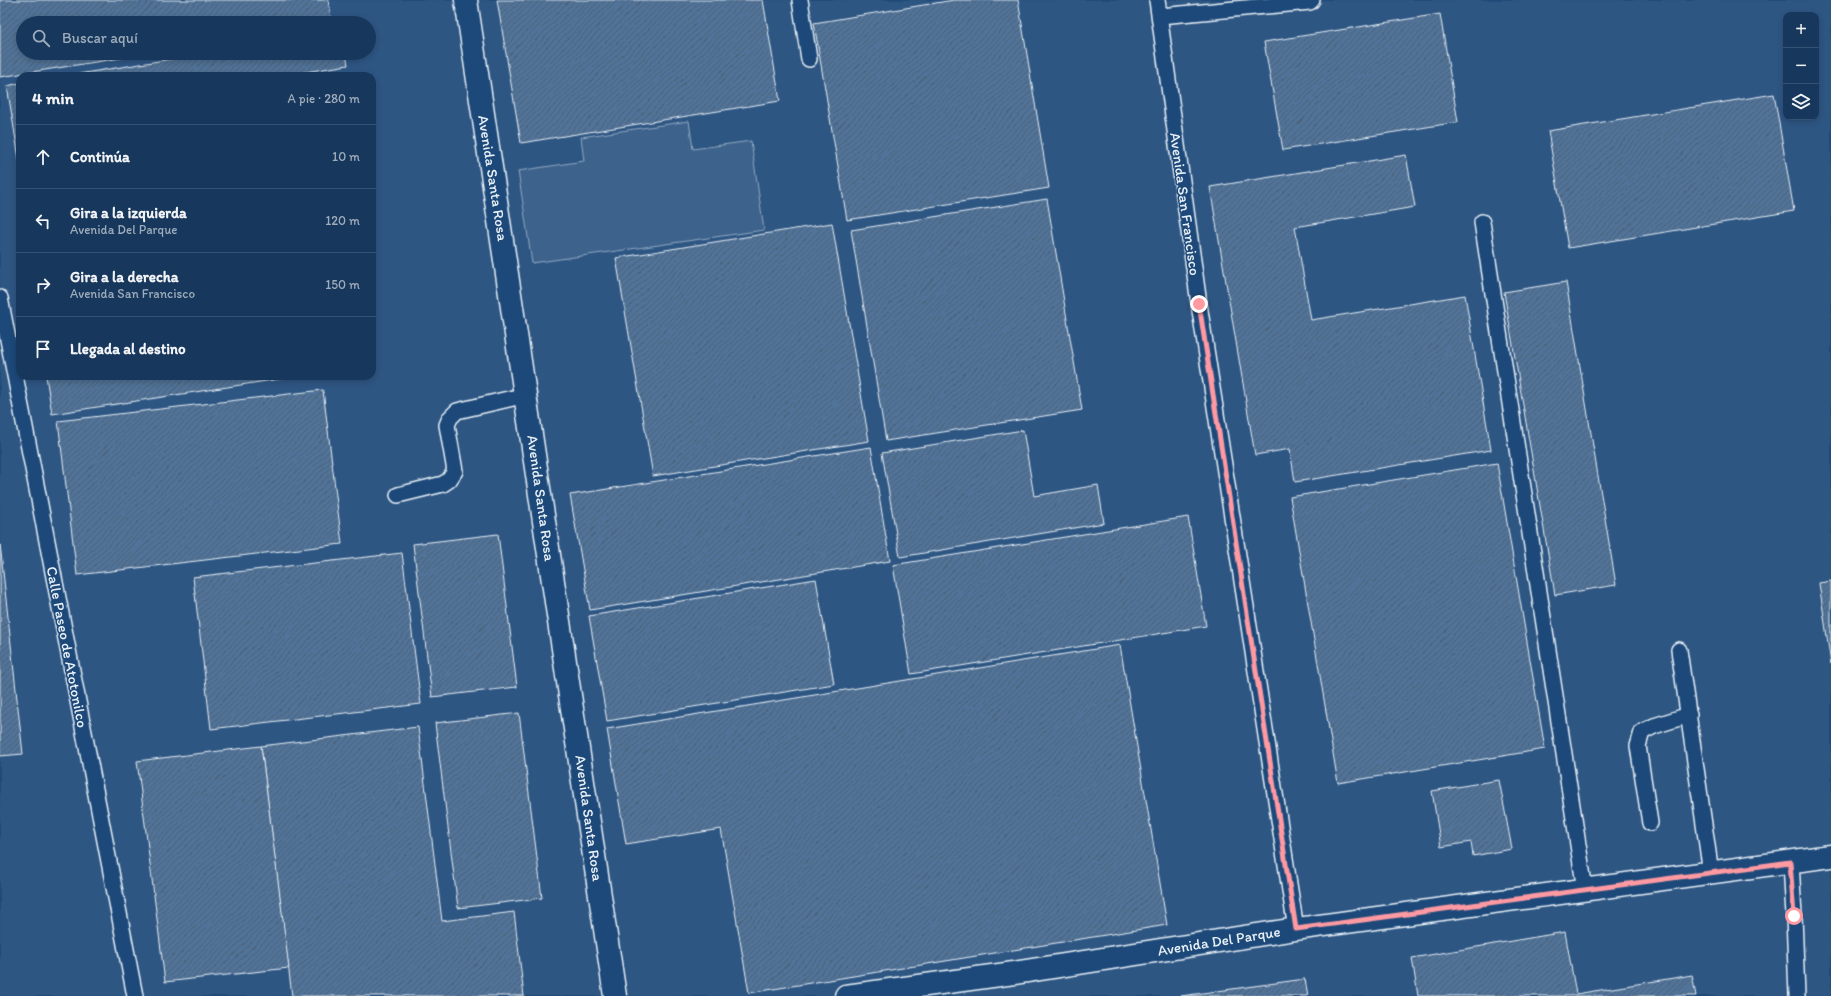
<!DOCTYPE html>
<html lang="es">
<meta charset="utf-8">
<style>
body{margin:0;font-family:Itim,sans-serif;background:#203f62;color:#f1f3f6}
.controls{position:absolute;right:12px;top:12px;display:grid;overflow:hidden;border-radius:8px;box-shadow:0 2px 6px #0003}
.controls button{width:36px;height:36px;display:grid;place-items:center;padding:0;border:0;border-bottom:1px solid #365272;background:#17385c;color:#f1f3f6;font:20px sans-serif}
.stop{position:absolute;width:12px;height:12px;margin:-9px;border:3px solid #ff9aa2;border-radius:50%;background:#fff}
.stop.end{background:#ff9aa2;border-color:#fff;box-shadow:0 1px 4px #0008}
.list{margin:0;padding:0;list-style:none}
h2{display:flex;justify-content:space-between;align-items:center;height:52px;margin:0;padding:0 16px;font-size:17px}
h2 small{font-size:13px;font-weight:400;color:#9eacbb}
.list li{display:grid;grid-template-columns:26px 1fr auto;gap:12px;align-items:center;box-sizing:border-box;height:64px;padding:0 16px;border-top:1px solid #365272}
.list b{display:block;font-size:15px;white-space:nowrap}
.list p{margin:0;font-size:13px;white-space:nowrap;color:#9eacbb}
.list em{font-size:13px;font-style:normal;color:#9eacbb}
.icon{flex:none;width:22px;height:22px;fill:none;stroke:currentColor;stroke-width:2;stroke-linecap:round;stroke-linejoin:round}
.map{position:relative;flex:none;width:1831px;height:996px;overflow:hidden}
.search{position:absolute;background:#17385c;box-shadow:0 2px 6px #0003;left:16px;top:16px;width:360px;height:44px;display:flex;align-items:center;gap:10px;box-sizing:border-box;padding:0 14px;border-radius:22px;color:#9eacbb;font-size:15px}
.panel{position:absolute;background:#17385c;box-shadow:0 2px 6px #0003;left:16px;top:72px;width:360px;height:308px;border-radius:12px}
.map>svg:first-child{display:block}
</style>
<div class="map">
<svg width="1831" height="996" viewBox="0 0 1831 996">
<defs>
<pattern id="building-hatch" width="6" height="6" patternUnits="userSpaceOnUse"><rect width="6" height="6" fill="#517399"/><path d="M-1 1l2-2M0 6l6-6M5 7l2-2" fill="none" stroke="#4c5e72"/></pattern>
</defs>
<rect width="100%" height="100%" fill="#1f4a7a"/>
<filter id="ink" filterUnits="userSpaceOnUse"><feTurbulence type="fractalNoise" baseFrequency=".025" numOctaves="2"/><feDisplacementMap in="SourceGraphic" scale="8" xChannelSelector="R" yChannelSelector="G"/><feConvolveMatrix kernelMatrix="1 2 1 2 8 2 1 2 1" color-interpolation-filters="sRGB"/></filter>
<g filter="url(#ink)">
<!-- built -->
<path fill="#2e5683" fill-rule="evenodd" d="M0 0H1831V996H0ZM1786 15H1816V117H1786ZM23 23H369V53H23ZM20 76H372V376H20Z"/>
<!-- garden -->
<polygon fill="#3c628c" stroke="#92aac2" points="689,121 693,149 751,141 764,230 532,263 518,171 584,161 581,137"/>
<!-- building -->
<g fill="url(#building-hatch)" stroke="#e8f1f8">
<polygon points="0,0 328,0 332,23 23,23 23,53 153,53 0,77"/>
<polygon points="497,0 763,0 780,101 521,143"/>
<polygon points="954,0 1018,0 1049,188 847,220 814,23"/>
<polygon points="1440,14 1458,122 1283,150 1264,42"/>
<polygon points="208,53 346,53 348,65 281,76 66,76"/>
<polygon points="20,83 20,165 7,86"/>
<polygon points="1774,94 1794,211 1568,248 1548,131"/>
<polygon points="1406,155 1415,207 1295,227 1311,320 1465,295 1491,450 1295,482 1290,449 1255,455 1210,187"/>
<polygon points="1047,199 1082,410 886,441 851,230"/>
<polygon points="832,223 869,441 653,476 616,258"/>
<polygon points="1566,282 1616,585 1555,595 1504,292"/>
<polygon points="46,376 299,376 52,414"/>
<polygon points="323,390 342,544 77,575 58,421"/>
<polygon points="1023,430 1034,496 1098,485 1104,523 900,557 882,453"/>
<polygon points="871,447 890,561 590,610 570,495"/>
<polygon points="1497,463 1545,749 1338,783 1290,497"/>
<polygon points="1188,517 1206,626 911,674 893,565"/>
<polygon points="498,534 517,687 432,697 413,544"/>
<polygon points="0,544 23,754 0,756"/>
<polygon points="402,553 421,704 211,729 193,577"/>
<polygon points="816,579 834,684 607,721 589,616"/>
<polygon points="1831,581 1831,664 1819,583"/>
<polygon points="1120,645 1167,925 749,993 721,829 626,844 607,729"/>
<polygon points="519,713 542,898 458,908 435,723"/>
<polygon points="418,727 442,921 514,912 524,996 292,996 261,746"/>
<polygon points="261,746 289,968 165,982 137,761"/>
<polygon points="1499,780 1512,849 1473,856 1471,842 1441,847 1432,791"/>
<polygon points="1565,932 1576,994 1692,975 1696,996 1418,996 1412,958"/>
<polygon points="1305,979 1308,996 1181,996"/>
</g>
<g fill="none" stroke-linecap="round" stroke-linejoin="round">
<!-- lane casing -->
<g stroke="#e8f1f8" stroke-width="18">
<g id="lane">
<polyline points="800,0 809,59"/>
<polyline points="1157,0 1199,304 1296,929"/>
<polyline points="1160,16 1310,2 1312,0"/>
<polyline points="1482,222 1585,890"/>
<polyline points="0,298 135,996"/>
<polyline points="398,495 443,484 449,480 455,471 447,425 450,418 457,411 526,395"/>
<polyline points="1679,650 1711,873"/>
<polyline points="1650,823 1638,746 1642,732 1654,726 1689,715"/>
<polyline points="1791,862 1794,916 1797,996"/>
</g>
</g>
<!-- street casing -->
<g stroke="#e8f1f8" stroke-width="25">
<g id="street">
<polyline points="466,0 615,996"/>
<polyline points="846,996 1014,973 1296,929 1831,856"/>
</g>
</g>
<!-- lane -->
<use href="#lane" stroke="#1f4a7a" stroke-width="15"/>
<!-- street -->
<use href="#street" stroke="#1f4a7a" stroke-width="22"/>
</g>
</g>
<g fill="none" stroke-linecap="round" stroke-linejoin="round" filter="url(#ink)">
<!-- route -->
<polyline stroke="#ff9aa2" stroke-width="5" points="1199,304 1296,929 1790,862 1794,916"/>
</g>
<g text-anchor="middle" stroke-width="3" stroke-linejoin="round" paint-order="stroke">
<!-- street labels -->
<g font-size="15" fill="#e8f1f8" stroke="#1f4a7a">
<text transform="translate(493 178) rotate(81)" y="5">Avenida Santa Rosa</text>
<text transform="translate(1185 204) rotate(82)" y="5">Avenida San Francisco</text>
<text transform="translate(541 498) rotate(82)" y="5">Avenida Santa Rosa</text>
<text transform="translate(67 647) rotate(79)" y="5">Calle Paseo de Atotonilco</text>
<text transform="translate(589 818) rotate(82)" y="5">Avenida Santa Rosa</text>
<text transform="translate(1219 941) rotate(-9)" y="5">Avenida Del Parque</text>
</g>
</g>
</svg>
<div class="controls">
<button>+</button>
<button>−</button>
<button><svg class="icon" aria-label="layers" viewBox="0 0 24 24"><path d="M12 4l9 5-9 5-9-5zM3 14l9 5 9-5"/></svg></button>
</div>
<div class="stop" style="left:1794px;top:916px"></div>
<div class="stop end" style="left:1199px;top:304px"></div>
<div class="search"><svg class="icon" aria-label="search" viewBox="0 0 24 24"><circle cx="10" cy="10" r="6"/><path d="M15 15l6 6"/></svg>Buscar aquí</div>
<section class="panel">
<h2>4 min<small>A pie · 280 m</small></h2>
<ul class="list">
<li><svg class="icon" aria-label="ahead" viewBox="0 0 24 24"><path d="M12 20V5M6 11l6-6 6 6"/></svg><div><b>Continúa</b></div><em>10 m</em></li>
<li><svg class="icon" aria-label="left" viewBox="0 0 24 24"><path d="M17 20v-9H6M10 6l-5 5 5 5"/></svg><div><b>Gira a la izquierda</b><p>Avenida Del Parque</p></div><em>120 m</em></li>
<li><svg class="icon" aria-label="right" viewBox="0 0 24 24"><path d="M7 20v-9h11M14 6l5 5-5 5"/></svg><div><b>Gira a la derecha</b><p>Avenida San Francisco</p></div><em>150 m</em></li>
<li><svg class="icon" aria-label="arrive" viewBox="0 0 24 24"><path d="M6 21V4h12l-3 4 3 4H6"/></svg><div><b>Llegada al destino</b></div></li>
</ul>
</section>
</div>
